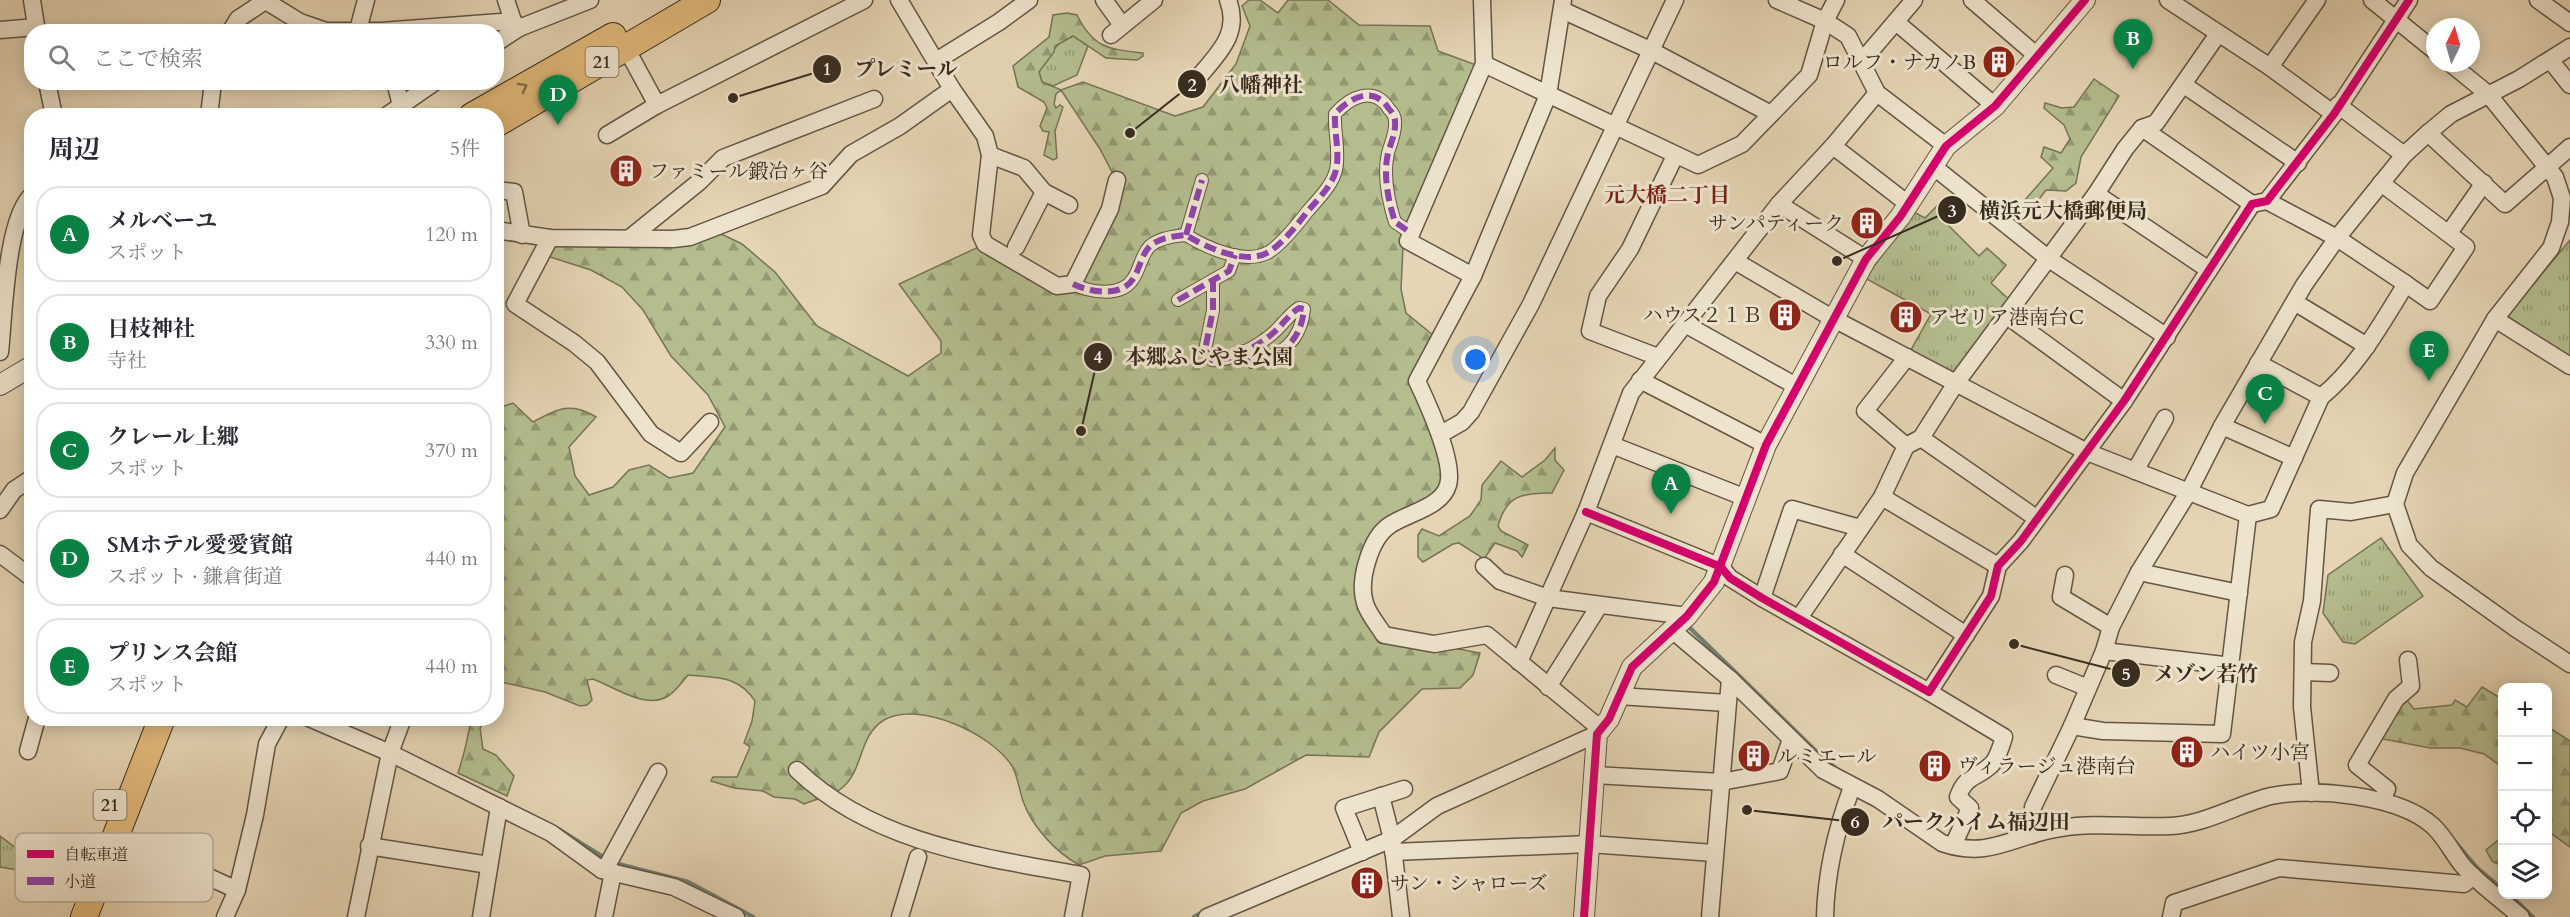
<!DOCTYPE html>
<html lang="ja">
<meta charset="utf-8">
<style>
body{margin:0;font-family:Cardo,"Noto Serif JP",serif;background:#f7f7f7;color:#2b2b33}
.controls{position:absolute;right:18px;bottom:18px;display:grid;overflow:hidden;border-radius:12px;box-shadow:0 3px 15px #0003}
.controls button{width:54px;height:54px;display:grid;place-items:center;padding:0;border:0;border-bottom:2px solid #e1e1e2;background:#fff;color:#2b2b33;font:30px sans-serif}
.compass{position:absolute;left:2426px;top:18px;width:54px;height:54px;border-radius:50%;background:#fff;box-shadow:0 3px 15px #0003;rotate:5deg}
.you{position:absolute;left:1476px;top:360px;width:21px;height:21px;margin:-15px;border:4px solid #fff;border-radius:50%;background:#1a73e8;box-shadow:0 0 0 9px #1a73e833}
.badge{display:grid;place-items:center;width:39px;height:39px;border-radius:50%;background:#0b8043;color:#fff;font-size:20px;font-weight:700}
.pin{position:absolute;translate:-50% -50px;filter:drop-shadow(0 2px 3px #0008)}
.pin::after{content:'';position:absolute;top:32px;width:21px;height:18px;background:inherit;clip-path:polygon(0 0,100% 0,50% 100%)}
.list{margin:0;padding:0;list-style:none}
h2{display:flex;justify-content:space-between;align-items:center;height:78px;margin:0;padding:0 24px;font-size:26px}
h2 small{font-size:20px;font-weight:400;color:#7c7c81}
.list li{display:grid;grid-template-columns:39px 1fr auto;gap:18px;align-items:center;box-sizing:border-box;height:96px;margin:0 12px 12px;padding:0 12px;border:2px solid #e1e1e2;border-radius:24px}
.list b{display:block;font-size:22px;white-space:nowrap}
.list p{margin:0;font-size:20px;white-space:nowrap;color:#7c7c81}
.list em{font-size:20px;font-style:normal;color:#7c7c81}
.icon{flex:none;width:33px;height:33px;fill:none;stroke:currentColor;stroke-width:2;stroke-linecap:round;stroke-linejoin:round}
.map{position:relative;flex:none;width:2570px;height:917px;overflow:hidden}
.search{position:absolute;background:#fff;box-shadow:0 3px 15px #0003;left:24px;top:24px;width:480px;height:66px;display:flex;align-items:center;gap:15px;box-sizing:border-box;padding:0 21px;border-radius:24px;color:#7c7c81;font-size:22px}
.panel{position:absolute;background:#fff;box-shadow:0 3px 15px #0003;left:24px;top:108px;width:480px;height:618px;border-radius:24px}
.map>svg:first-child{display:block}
</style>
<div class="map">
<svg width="2570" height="917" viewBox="0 0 2570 917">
<defs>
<pattern id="grass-tufts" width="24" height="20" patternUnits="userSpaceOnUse" patternTransform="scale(1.5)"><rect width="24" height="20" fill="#b4bd8e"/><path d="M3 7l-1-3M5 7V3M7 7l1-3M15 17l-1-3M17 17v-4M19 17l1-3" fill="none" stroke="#939a73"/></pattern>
<pattern id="forest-firs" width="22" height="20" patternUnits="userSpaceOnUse" patternTransform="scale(1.5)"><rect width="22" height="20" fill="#b4bd8e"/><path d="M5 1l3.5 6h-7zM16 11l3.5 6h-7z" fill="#939a73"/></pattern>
</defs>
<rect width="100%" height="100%" fill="#e5d5b4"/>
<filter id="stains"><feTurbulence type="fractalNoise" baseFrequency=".00333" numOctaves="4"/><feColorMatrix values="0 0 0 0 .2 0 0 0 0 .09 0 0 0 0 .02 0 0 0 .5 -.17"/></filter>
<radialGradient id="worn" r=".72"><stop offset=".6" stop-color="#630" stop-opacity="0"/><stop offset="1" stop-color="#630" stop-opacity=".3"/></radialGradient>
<!-- grass -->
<g fill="url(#grass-tufts)" stroke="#767456" stroke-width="1.5">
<path d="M1073 36 1088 46 1077 75 1053 86 1042 82 1039 72C1049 58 1055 41 1073 36Z"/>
<polygon points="1937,206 1947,212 1942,219 1979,256 1987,248 2006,265 1991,283 2014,304 1956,383 1907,357 1931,314 1865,278 1914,212 1925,218"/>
<polygon points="2570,240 2570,357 2507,316"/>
<polygon points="2381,538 2423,596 2355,644 2343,642 2323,613 2328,575"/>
<polygon points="0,836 24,854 29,872 0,867"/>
</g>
<!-- forest -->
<g fill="url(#forest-firs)" stroke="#767456" stroke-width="1.5">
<path d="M1249 0H1260L1278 13 1288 0H1328L1359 25 1430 26 1438 51 1476 65 1403 247 1401 289 1406 313 1439 340 1417 381 1449 483 1387 527 1365 587 1384 635 1480 653 1473 675 1460 688 1422 689 1379 732 1369 757 1306 755 1245 789 1203 801 1181 813 1161 851 1105 856 1079 865C1056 852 1032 827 1023 801 1019 789 1018 777 1012 766 992 734 919 700 884 720 858 736 864 770 842 788 833 796 816 799 804 804L795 799 774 797 763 791 734 788 711 781 713 777H737L750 747 744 743 752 721 755 701C738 675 717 678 688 675 682 682 676 691 668 696 646 710 614 687 593 679L587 680 592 700 587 705 580 706 545 692 497 681 496 409 513 403 533 422C557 409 571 401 596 417L569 447 575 476 589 495 613 487 629 470 649 465 669 478 693 473 725 427 708 395 671 356 643 310 622 287 591 270 541 254 550 238 711 229 742 244 775 272 817 326 908 376 941 353V341L899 284 985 244 1073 284 1116 180 1100 149 1061 90 1056 94 1054 104 1056 108 1060 105 1063 107 1055 131 1057 158 1053 160 1044 155 1049 132 1043 131 1040 126 1047 108 1044 102 1018 87 1013 66 1049 37 1053 15 1067 13 1077 15C1094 49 1109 49 1143 53V56L1137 60 1106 58 1073 36 1055 46 1054 52 1039 72 1042 82 1061 90 1083 82 1175 116 1203 107 1236 64 1250 26 1242 6Z"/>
<polygon points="2094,79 2119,96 2081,157 2076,183 2066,191 2046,190 2021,223 2009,218 2053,168 2041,157 2044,147 2061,153 2070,139 2064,125 2044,108 2045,103 2062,108 2074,107"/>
<path d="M1555 448V460L1564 470 1552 493C1523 494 1507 493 1498 526L1501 531 1528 545 1522 557 1517 551 1495 543 1484 559 1459 543 1453 544 1423 562 1418 557V535L1422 529 1439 536 1470 516 1481 500 1482 485 1501 461 1522 477 1545 460Z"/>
<polygon points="2482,687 2502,699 2502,767 2484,754 2460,748 2430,748 2373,737 2402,694 2414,709 2452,705 2455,700 2467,707"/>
<path d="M471 719H485L480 728 483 749 496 755 514 776 507 796 458 773C464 755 468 737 471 719Z"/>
<polygon points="2548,727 2570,741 2570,847 2548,831"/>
<polygon points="2502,837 2502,866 2492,861 2486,850"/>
</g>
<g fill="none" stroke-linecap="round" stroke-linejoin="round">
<!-- stream -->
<g stroke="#708075" stroke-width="4.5">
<polyline points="1685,627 1690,628 1824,759 1838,770"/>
<polyline points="2313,785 2332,786"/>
<polyline points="558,829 606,859"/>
<polyline points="2455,842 2477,868 2502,889"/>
<polyline points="614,863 688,882 753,917"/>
<polyline points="2509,894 2533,917"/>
<polyline points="1194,917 1205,911"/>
</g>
<!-- pedestrian casing -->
<g stroke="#625644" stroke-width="14">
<g id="pedestrian">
<polyline points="1186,235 1202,180"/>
<path d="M1213 280V310L1205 350 1212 360C1230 362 1259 345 1272 334 1282 326 1288 315 1299 308L1304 309C1301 341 1282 356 1252 362L1243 351"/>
<path d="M1073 284C1089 292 1121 298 1133 279 1140 269 1141 255 1150 246 1159 238 1174 236 1186 235 1205 247 1246 266 1269 252 1283 243 1297 225 1307 212 1318 199 1332 186 1336 170 1340 152 1334 132 1335 114 1350 97 1374 85 1389 109 1392 112 1395 117 1395 121 1396 133 1391 142 1388 153 1383 175 1388 200 1395 222L1411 233"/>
<polyline points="1178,300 1229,271 1235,255"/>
</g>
</g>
<!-- minor casing -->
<g stroke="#625644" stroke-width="19">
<g id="minor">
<polyline points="32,0 37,32"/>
<polyline points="264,0 300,22 326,31 381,31 513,21 519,28 590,0"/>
<polyline points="506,0 513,21"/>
<polyline points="1104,0 1122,25"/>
<path d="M1482 0 1484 64 1408 241 1473 276 1417 381C1427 402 1455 463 1448 485 1442 507 1408 513 1390 525 1370 538 1358 581 1365 603 1368 614 1378 625 1384 635L1434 644 1487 635 1602 730"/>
<polyline points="1777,0 1825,21 1848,36 1877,93 1946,146"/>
<polyline points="1972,0 2036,55"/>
<polyline points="2168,0 2270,67 2334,114"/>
<polyline points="2372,0 2435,51"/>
<polyline points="2538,0 2570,23"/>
<polyline points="1562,10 1650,50 1771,114"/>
<polyline points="1896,22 1995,106"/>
<polyline points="0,30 36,27"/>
<polyline points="358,30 366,0"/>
<polyline points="230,32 238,19 265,1"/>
<polyline points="1111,35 1154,0"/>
<polyline points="496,43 519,28"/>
<polyline points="626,48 657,105 864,0"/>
<polyline points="936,61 999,22 1029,0"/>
<polyline points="1862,61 1914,0"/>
<polyline points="2551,61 2570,85"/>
<polyline points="2450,63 2488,94 2555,177 2562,198 2560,222 2551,248 2495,319 2405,473 2395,504 2409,545 2431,568 2515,628 2570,664"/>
<polyline points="1484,64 1698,165 1742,144 1809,75 1825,21 1836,0"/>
<polyline points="2270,67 2317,0"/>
<polyline points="47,82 54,116"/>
<polyline points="395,82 403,113"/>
<path d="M1193 84C1214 57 1242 36 1228 0"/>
<polyline points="2184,85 2298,163"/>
<polyline points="952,89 985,136 990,155 981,235 985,244 1057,286 1073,284 1110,209 1117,180"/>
<polyline points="2338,105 2404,155"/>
<polyline points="209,116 213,82"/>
<polyline points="386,116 435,82"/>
<polyline points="2142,128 2252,204"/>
<polyline points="2428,133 2505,204 2570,147"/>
<polyline points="607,135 657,105"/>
<polyline points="1833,146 1908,204"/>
<polyline points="990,155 1024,168 1044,192 1069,205"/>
<polyline points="1934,167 2049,259 2167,337"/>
<polyline points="2381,183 2466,247 2430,301 2406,284"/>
<polyline points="496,190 514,192 522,235"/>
<polyline points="2096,194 2209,270"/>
<polyline points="1779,204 1866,259"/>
<polyline points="496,230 550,238 673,239 690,237 822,186 851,154 900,126 952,89 899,0"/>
<polyline points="2449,233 2484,183"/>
<polyline points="631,237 699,182 723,158 874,99"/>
<polyline points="550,238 515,304 574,343 597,362 651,434 681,453 710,422"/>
<polyline points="1016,247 1044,192"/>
<polyline points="1735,261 1832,318 2087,452 2248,515 2271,509 2321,397"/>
<polyline points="1473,276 1548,95 1563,0"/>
<polyline points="2296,303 2367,346"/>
<polyline points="2006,315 2124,401"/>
<polyline points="2495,319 2570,366"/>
<polyline points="1685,324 1796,386"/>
<path d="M0 352C4 316 6 218 32 195"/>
<polyline points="1658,357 1590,331 1598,296 1630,249 1675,156"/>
<path d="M2258 363 2321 397C2358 367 2381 324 2406 284L2337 238 2267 201"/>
<polyline points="1640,380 1766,445"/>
<polyline points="2222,426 2294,458"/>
<polyline points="1441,434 1462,422 1471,412 1531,304 1675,0"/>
<polyline points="1921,438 2036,518"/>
<polyline points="1612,445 1746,498"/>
<polyline points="1906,446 1865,411 1907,357"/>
<polyline points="2135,471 2165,418"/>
<polyline points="1882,497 1998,566"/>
<polyline points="0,510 14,490 32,478"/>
<polyline points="1586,512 1721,567 1730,578 1762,598 1929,692 1991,596 1998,566 2021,541 2124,401 2252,204 2267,201 2334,114 2409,0"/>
<polyline points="0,554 32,578"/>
<polyline points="1842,554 1966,635"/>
<polyline points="1484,566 1500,581 1548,598 1687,616"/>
<polyline points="2139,572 2239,593"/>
<polyline points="2065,575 2061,597 2111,627"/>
<polyline points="1762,598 1792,509 1860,528"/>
<polyline points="1799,618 1882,497 1906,446 1921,438 1956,383 2096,194 2125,149 2142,128 2156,123 2218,34"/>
<path d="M1672 630 1730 679 1823 770 1878 799 1942 843C1991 860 2015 834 2061 828 2098 822 2134 828 2170 826 2204 825 2238 804 2271 796 2314 787 2399 795 2433 826 2445 837 2453 854 2463 866 2480 885 2502 900 2521 917"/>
<polyline points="2104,651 2232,666"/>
<polyline points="1519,662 1586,512 1631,393 1779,204 1833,146 1877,93"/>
<polyline points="2303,672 2330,673"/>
<polyline points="2056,675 2088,688"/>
<polyline points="1548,687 1599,606"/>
<path d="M1929 692 2004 737C2001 746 1998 758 1992 764 1977 779 1966 774 1958 797L1970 808 1953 846"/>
<polyline points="1619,696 1727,703"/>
<polyline points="309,718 390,753 551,833 602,870 674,887 736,917"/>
<polyline points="2072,726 2103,731 2222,734 2248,515"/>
<polyline points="28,751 37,718"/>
<path d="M797 770C873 843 981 857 1081 875L1073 917"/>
<polyline points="1594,775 1721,782 1780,771 1791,739"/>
<polyline points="2311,793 2302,707 2303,642 2312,601 2319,509 2351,512 2395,504"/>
<polyline points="1381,796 1392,839 1401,917"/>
<polyline points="2382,801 2387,789 2357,765 2396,699 2411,686 2408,660"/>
<polyline points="2032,835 2033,807 2072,726 2104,651 2111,627 2139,572 2188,493 2222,426 2304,285 2337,238 2404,155 2428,133 2451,114 2519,79 2570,47"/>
<polyline points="116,840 163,856 237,890"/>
<polyline points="369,846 489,865"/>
<polyline points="1362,852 1344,808 1404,789"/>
<polyline points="1393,852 1589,844 1714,853"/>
<polyline points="602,870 608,864 658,772"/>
<polyline points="225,917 237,890 255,815 267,744 281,718"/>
<polyline points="356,917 390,753 403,718"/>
<polyline points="481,917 499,807"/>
<polyline points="604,917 613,872"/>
<polyline points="900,917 918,857"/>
<polyline points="1207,917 1392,839 1437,806 1597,734"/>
<polyline points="1710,917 1730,679"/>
<path d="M1825 917C1826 871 1836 830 1852 787"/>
<polyline points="2171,917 2174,903 2279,868 2464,884 2473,876"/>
</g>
</g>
<!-- tertiary casing -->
<g stroke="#625644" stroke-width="22">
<g id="tertiary">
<polyline points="0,385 32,366"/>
<polyline points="1584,917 1597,734 1609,719 1632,667 1687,616 1714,582 1766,445 1866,259 1900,217 1946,146 1995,106 2085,0"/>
</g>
</g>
<!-- primary casing -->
<g stroke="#372c1f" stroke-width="28">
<g id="primary">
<polyline points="472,116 613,36"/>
<polyline points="496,124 707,0"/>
<polyline points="84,917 162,718"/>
</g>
</g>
<!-- pedestrian -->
<use href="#pedestrian" stroke="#eee4ce" stroke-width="12"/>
<!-- minor -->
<use href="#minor" stroke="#eee4ce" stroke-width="16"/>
<!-- tertiary -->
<use href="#tertiary" stroke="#eee4ce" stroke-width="20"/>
<!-- primary -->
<use href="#primary" stroke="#e2ba7a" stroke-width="26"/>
<!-- quiet -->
<g stroke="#8e44ad" stroke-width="6" stroke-dasharray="12 6" stroke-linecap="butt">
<polyline points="1186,235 1202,180"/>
<path d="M1213 280V310L1205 350 1212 360C1230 362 1259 345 1272 334 1282 326 1288 315 1299 308L1304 309C1301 341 1282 356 1252 362L1243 351"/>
<path d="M1073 284C1089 292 1121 298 1133 279 1140 269 1141 255 1150 246 1159 238 1174 236 1186 235 1205 247 1246 266 1269 252 1283 243 1297 225 1307 212 1318 199 1332 186 1336 170 1340 152 1334 132 1335 114 1350 97 1374 85 1389 109 1392 112 1395 117 1395 121 1396 133 1391 142 1388 153 1383 175 1388 200 1395 222L1411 233"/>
<polyline points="1178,300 1229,271 1235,255"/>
</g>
<!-- cycleway casing -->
<g stroke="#eee4ce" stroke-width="11">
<g id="cycleway">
<polyline points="1586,512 1721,567 1730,578 1762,598 1929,692 1991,596 1998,566 2021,541 2124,401 2252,204 2267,201 2334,114 2409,0"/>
<polyline points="1584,917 1597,734 1609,719 1632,667 1687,616 1714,582 1766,445 1866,259 1900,217 1946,146 1995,106 2085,0"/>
</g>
</g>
<!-- cycleway -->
<use href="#cycleway" stroke="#d6006c" stroke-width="8"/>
</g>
<!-- one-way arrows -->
<defs><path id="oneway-chevron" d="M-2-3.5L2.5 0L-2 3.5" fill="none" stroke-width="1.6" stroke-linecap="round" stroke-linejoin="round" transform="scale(1.5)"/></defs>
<use stroke="#846c48" href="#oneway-chevron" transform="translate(523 87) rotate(-29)"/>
<!-- icons -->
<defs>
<g id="building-disc" transform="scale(1.725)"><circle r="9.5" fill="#8f2418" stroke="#eee4ce"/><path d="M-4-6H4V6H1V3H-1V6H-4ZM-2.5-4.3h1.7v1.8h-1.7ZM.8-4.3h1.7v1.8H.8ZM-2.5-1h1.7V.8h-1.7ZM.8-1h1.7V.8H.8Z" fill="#fff"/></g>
</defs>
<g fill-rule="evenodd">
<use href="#building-disc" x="1999" y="62"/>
<use href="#building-disc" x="626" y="171"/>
<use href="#building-disc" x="1867" y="223"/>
<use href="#building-disc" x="1785" y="315"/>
<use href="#building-disc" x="1906" y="317"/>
<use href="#building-disc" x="2187" y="752"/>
<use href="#building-disc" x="1754" y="756"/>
<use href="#building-disc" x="1935" y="766"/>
<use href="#building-disc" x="1367" y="883"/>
</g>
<g text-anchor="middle" stroke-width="6" stroke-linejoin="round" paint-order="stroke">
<!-- shield labels -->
<g fill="#eee4ce" stroke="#6e6354" stroke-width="1.5">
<rect x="585.5" y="47" width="33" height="30" rx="4.5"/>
<rect x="93.5" y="790" width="33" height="30" rx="4.5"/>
</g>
<g font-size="18" font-weight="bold" fill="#372c1f">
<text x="602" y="68">21</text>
<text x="110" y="811">21</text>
</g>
<!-- poi labels -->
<g font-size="20" fill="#372c1f" stroke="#eee4ce" text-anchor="start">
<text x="1976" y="69" text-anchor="end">ロルフ・ナカノB</text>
<text x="649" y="178">ファミール鍛冶ヶ谷</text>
<text x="1844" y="230" text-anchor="end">サンパティーク</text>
<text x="1762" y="322" text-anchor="end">ハウス２１Ｂ</text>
<text x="1929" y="324">アゼリア港南台C</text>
<text x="2210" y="759">ハイツ小宮</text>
<text x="1777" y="763">ルミエール</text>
<text x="1958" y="773">ヴィラージュ港南台</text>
<text x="1390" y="890">サン・シャローズ</text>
</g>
<!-- neighbourhood labels -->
<g font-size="21" font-weight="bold" fill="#7a1f14" stroke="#eee4ce">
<text x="1667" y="202">元大橋二丁目</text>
</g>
</g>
<!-- legend -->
<rect x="15" y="833" width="198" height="69" rx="9" fill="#eee4ce" stroke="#b7ad9a" stroke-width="1.5"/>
<rect x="27" y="850" width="27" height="8" fill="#d6006c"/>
<rect x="27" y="877" width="27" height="8" fill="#8e44ad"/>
<g font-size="16" fill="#372c1f">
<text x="64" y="860">自転車道</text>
<text x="64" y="887">小道</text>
</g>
<!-- callouts -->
<path fill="none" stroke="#372c1f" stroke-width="2" d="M733 98L827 69M1130 133L1192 84M1837 261L1952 210M1081 431L1098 357M2014 644L2126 673M1747 810L1855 822"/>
<g fill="#372c1f" stroke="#eee4ce" stroke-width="2">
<circle cx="733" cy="98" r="6"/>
<circle cx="1130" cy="133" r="6"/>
<circle cx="1837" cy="261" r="6"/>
<circle cx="1081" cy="431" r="6"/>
<circle cx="2014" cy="644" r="6"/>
<circle cx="1747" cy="810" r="6"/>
<circle cx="827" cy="69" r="15"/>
<circle cx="1192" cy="84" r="15"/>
<circle cx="1952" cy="210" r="15"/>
<circle cx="1098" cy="357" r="15"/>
<circle cx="2126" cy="673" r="15"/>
<circle cx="1855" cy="822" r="15"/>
</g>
<g font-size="18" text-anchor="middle" font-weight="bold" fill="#fff">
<text x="827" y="75">1</text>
<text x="1192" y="91">2</text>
<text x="1952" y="217">3</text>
<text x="1098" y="363">4</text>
<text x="2126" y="680">5</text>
<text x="1855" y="828">6</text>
</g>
<g font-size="21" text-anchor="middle" font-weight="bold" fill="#372c1f" stroke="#eee4ce" stroke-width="6" stroke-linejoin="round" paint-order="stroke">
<text x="906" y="76">プレミール</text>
<text x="1261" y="92">八幡神社</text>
<text x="2063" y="218">横浜元大橋郵便局</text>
<text x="1209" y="364">本郷ふじやま公園</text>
<text x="2206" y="681">メゾン若竹</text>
<text x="1976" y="829">パークハイム福辺田</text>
</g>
<rect width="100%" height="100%" filter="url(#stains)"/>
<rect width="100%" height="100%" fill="url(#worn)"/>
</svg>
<div class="controls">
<button>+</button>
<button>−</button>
<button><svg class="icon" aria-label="locate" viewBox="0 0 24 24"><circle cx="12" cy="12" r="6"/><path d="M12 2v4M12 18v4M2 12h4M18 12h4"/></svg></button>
<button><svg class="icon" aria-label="layers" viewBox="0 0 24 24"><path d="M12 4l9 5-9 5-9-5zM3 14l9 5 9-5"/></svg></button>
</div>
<svg class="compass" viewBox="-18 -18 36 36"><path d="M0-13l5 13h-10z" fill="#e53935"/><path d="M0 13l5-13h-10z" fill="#7c7c81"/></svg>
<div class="you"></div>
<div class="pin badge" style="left:1671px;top:514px">A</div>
<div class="pin badge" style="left:2133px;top:69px">B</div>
<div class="pin badge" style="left:2265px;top:424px">C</div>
<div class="pin badge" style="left:558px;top:125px">D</div>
<div class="pin badge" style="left:2429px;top:381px">E</div>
<div class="search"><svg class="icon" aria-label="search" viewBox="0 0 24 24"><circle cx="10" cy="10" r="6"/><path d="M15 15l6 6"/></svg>ここで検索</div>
<section class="panel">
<h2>周辺<small>5件</small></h2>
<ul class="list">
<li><span class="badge">A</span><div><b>メルベーユ</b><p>スポット</p></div><em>120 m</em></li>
<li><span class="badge">B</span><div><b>日枝神社</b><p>寺社</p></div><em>330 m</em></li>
<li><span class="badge">C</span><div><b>クレール上郷</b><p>スポット</p></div><em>370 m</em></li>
<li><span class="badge">D</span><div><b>SMホテル愛愛賓館</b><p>スポット · 鎌倉街道</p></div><em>440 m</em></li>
<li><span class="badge">E</span><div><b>プリンス会館</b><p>スポット</p></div><em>440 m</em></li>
</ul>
</section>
</div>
